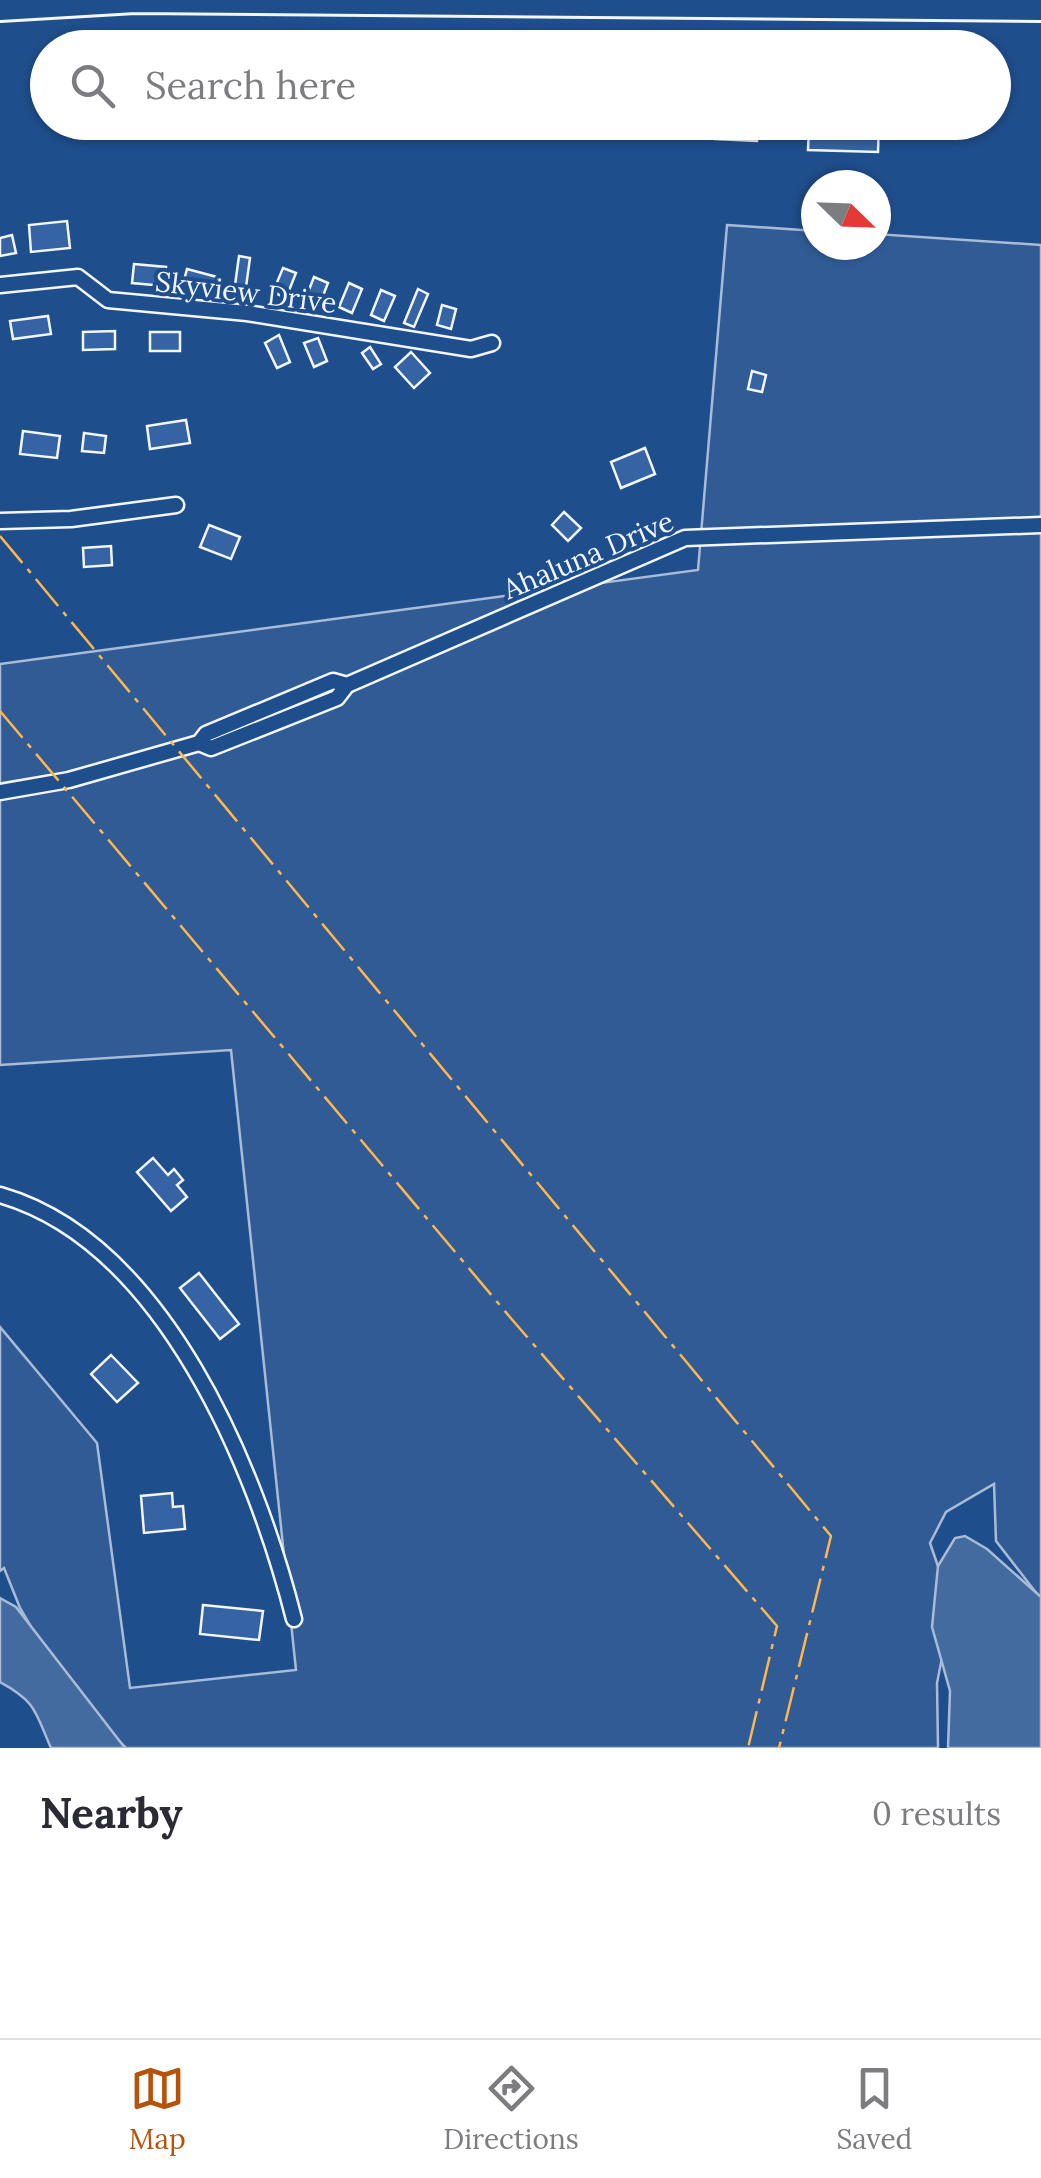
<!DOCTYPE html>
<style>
body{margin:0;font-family:Lora,serif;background:#f2f2f3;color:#2b2b33}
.compass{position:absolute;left:801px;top:170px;width:90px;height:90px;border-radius:50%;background:#fff;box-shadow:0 2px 8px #0004;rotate:113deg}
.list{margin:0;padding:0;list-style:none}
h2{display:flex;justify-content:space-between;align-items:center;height:130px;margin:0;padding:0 40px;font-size:42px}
h2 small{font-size:32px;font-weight:400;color:#7c7c81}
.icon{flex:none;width:55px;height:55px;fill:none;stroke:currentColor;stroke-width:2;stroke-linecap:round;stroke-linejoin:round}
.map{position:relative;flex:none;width:1041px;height:1748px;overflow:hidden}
.search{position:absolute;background:#fff;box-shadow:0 2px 8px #0004;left:30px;right:30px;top:30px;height:110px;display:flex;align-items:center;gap:25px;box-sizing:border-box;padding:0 35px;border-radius:55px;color:#7c7c81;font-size:38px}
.sheet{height:290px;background:#fff}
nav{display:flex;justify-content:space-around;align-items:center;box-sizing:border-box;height:140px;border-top:2px solid #e1e1e2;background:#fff;font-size:28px;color:#7c7c81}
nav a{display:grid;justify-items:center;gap:5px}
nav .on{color:#b45309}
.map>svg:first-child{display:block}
</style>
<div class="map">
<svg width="1041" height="1748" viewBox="0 0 1041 1748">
<rect width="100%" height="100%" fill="#1f4e8c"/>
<!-- green -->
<polygon fill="#305b95" stroke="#a8bbd7" stroke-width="2.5" points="727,225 816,231 816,245 876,245 876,234 1041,245 1041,1599 996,1541 994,1484 946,1512 930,1543 952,1607 937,1683 938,1748 126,1748 68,1690 20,1608 4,1568 0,1571 0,1327 97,1443 130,1688 296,1670 231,1050 0,1065 0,664 698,570"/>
<!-- water -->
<g fill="#446ba0" stroke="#a8bbd7" stroke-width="2.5">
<polygon points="965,1536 987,1549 1041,1597 1041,1748 948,1748 950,1691 932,1627 938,1566 955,1538"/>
<path d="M0 1598 16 1607 125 1748H51C35 1712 37 1702 0 1682Z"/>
</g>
<!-- building -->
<g fill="#3563a3" stroke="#f2f6ff" stroke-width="2.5">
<polygon points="563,122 634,122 634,129"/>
<polygon points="645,122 663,122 662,136 644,136"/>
<polygon points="716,122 758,122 757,141 715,139"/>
<polygon points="801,122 879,122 878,152 808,150 809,126"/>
<polygon points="67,221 70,248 31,252 29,225"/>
<polygon points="12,235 16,253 0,256 0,238"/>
<polygon points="239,256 250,258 246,287 235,285"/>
<polygon points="134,264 166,267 164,286 132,283"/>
<polygon points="283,268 296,273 286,298 273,292"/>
<polygon points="187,269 217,277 213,292 183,284"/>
<polygon points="314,277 328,283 319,306 305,300"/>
<polygon points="349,283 362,289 352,313 339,307"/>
<polygon points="418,289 428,294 414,327 404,323"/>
<polygon points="381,290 395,296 384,321 371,315"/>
<polygon points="442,305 456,309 451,329 437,325"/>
<polygon points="48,316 51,334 13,339 10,321"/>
<polygon points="115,331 115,349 83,350 83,332"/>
<rect x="150" y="332" width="30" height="19"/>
<polygon points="279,335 290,362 277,368 265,343"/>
<polygon points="318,338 327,361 314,367 304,343"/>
<polygon points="370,347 381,364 373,369 362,353"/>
<polygon points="411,352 430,373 414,388 395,367"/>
<polygon points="752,371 766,375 762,392 748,389"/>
<polygon points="186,420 190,443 150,449 147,426"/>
<polygon points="23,431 60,436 57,458 20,454"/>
<polygon points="84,433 106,436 104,453 82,451"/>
<polygon points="645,448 655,474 621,488 611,462"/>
<polygon points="564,512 581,528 568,541 552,525"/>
<polygon points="209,525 240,537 231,559 200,547"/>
<polygon points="111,546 112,565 84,567 83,548"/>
<polygon points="153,1158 168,1175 174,1169 183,1180 177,1185 187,1197 171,1211 137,1172"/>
<polygon points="199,1273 239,1324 220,1339 180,1288"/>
<polygon points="111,1355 138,1383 117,1402 91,1374"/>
<polygon points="172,1493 173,1507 183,1506 185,1529 144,1533 141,1496"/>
<polygon points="203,1605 263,1611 259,1640 200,1634"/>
</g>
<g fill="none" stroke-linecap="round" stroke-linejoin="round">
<!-- minor casing -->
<g stroke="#f2f6ff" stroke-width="19">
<g id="minor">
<polyline points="0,285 78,277 108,300 247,313 471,349 492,343"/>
<polyline points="0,521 71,519 176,505"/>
<polyline points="199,743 211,748 337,698 347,685 685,538 1041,525"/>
<polyline points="0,792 69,780 199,743 206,734 333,681 347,685"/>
<path d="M0 1195C164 1242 256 1469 294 1619"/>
</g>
</g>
<!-- primary casing -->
<g stroke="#f2f6ff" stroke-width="28">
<polyline id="primary" points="0,9 135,1 1041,9"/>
</g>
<!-- minor -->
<use href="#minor" stroke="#1f4e8c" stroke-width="14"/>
<!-- primary -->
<use href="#primary" stroke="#1f4e8c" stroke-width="22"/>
<!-- power -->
<g stroke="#ffb74d" stroke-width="2.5" stroke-dasharray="35 8 5 8" stroke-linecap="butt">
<polyline points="0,536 831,1536 779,1748"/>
<polyline points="0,711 509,1316 777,1626 748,1748"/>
</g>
</g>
<g text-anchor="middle" stroke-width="8" stroke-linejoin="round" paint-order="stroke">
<!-- street labels -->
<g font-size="28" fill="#f2f6ff" stroke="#1f4e8c">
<text transform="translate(246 292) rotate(7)" y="10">Skyview Drive</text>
<text transform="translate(588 555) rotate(-23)" y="10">Ahaluna Drive</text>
</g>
</g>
</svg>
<svg class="compass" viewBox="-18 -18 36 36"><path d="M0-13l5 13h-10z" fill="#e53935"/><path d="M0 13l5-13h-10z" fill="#7c7c81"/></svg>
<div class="search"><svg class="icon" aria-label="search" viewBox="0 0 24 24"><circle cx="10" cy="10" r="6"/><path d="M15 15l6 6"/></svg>Search here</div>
</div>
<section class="sheet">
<h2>Nearby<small>0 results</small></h2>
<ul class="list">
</ul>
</section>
<nav>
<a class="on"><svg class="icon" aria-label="map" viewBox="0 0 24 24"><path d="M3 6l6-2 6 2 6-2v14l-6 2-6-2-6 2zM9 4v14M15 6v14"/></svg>Map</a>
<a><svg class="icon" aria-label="directions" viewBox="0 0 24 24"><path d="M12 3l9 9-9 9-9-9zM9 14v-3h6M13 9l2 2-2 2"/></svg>Directions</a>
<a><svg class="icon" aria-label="saved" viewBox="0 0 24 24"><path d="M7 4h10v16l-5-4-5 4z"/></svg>Saved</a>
</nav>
